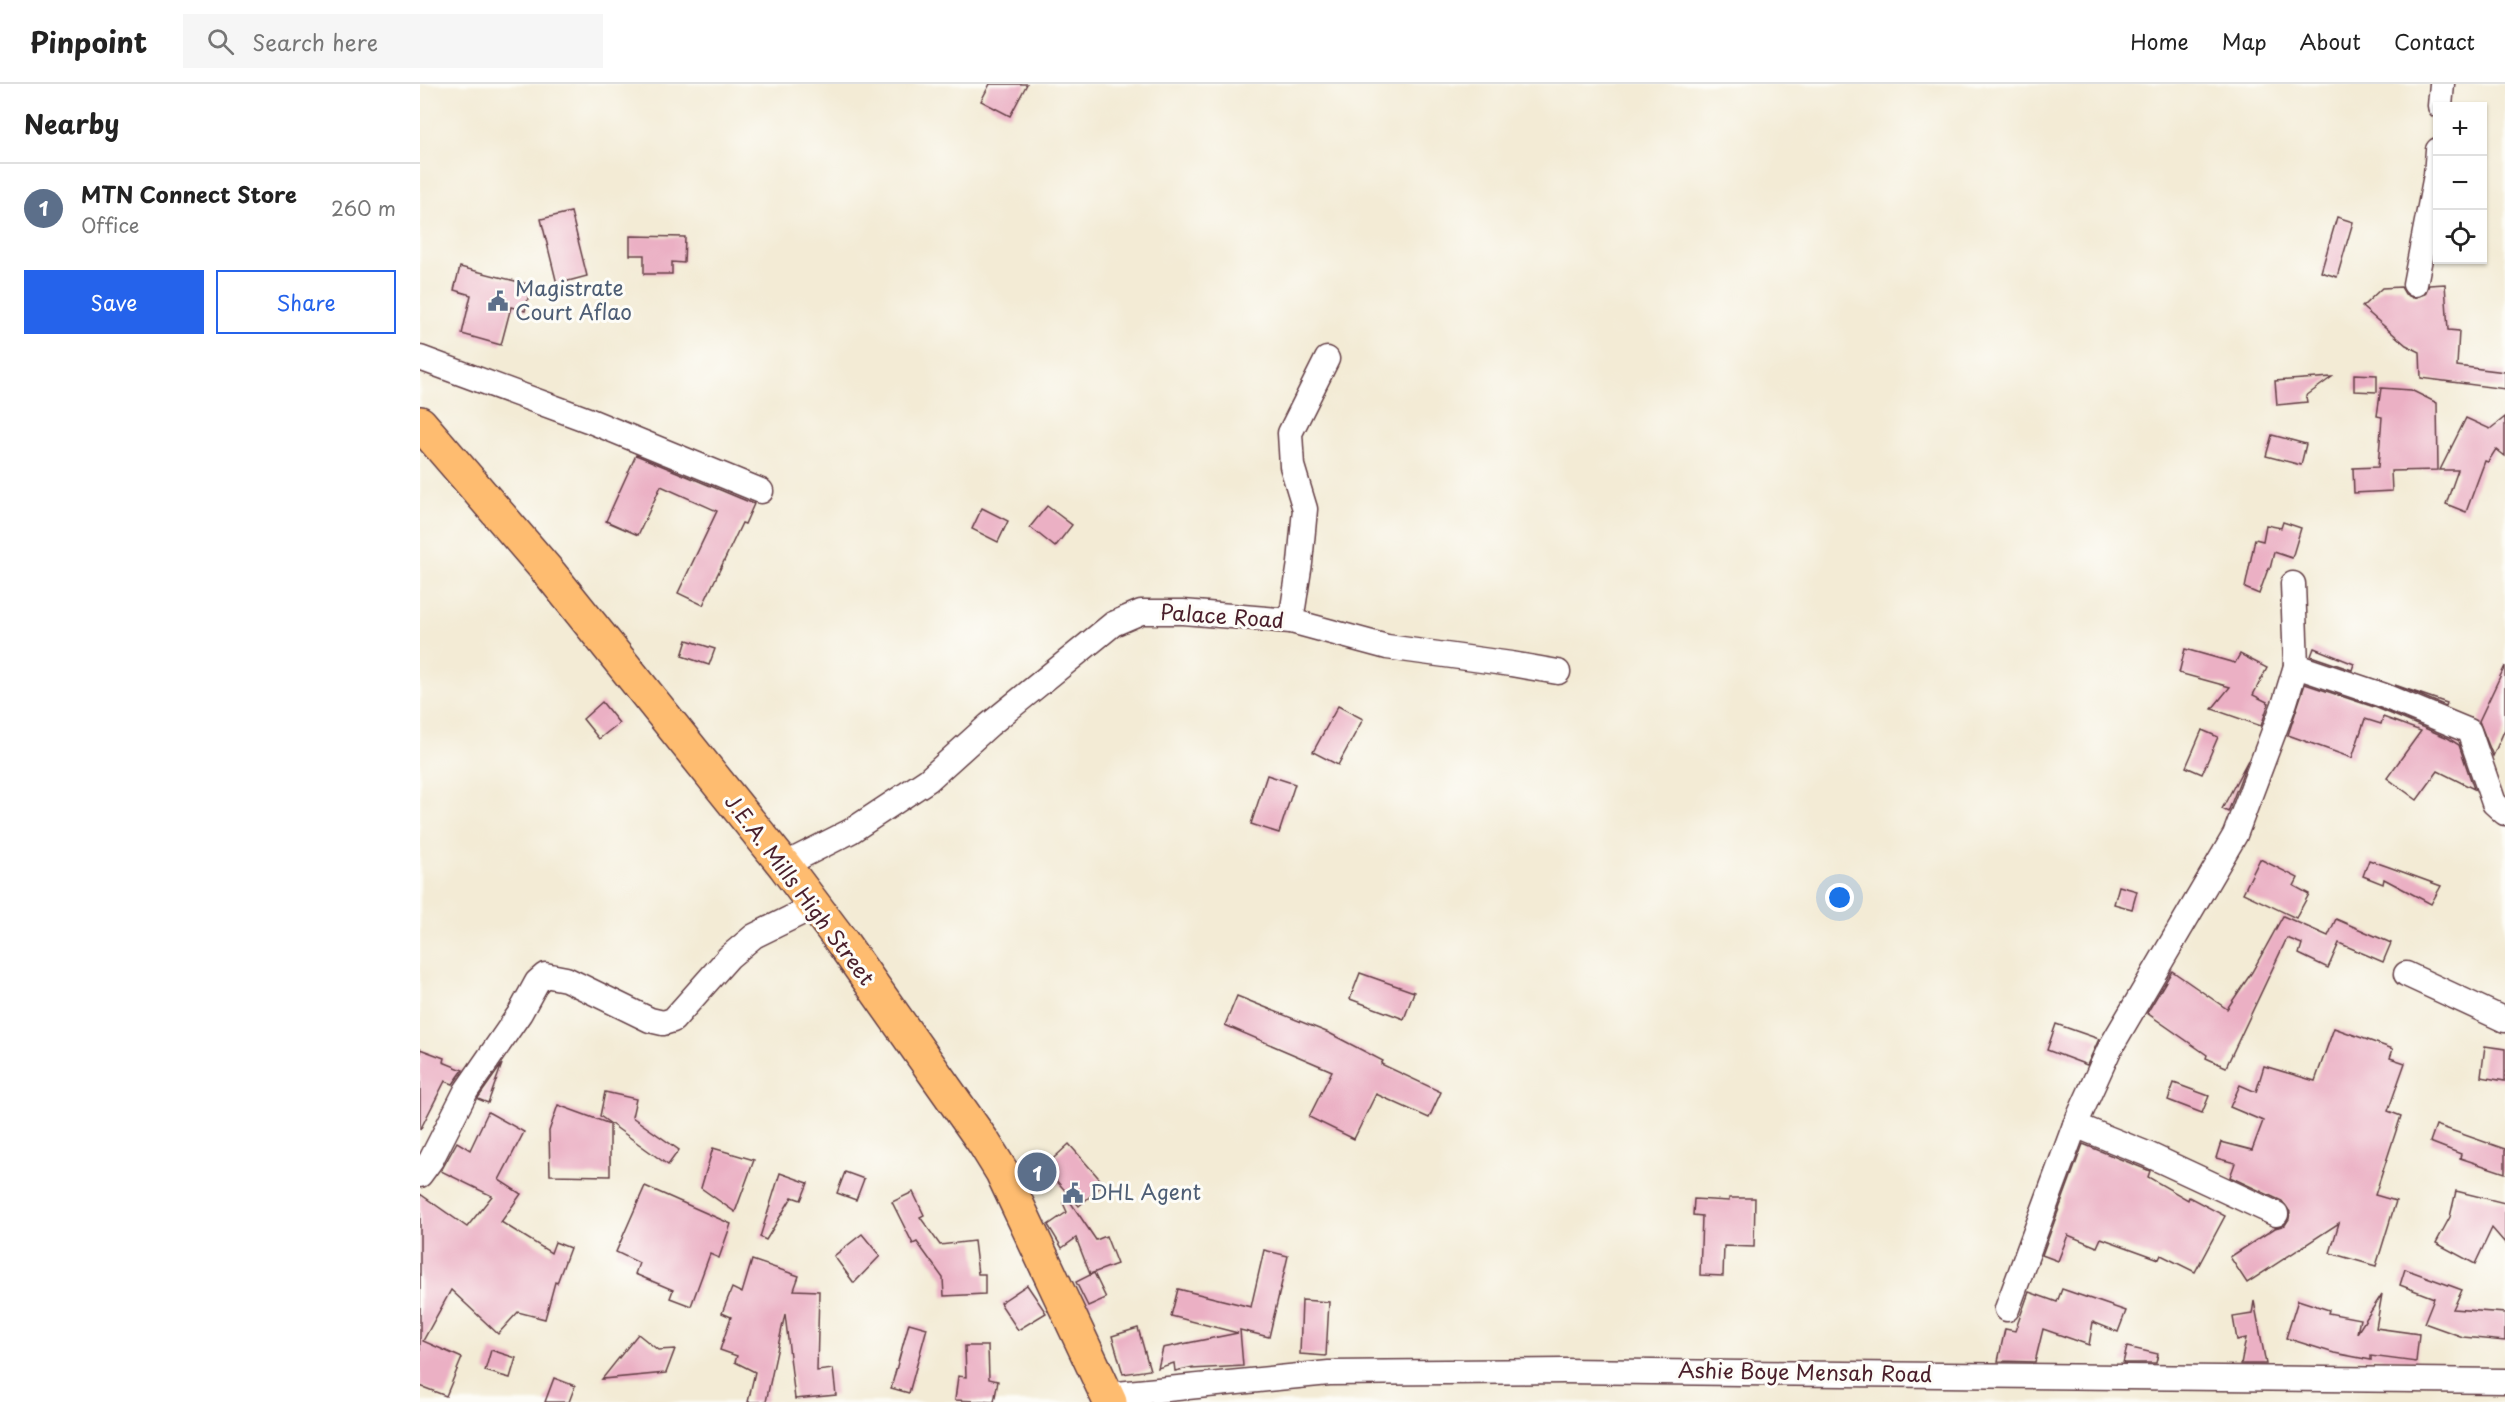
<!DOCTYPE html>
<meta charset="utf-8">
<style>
body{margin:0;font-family:"Playpen Sans",sans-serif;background:#f6f6f6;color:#222}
.controls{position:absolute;right:18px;top:18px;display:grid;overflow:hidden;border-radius:0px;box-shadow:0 2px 4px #0004}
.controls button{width:54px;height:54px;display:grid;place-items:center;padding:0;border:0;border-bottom:2px solid #e0e0e0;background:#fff;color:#222;font:30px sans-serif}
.you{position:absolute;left:1420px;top:814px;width:21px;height:21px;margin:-15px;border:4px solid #fff;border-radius:50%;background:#1a73e8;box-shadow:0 0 0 9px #1a73e833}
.badge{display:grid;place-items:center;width:39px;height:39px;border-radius:50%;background:#2563eb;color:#fff;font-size:20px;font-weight:700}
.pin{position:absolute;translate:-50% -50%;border:3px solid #fff;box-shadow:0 2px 6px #0006}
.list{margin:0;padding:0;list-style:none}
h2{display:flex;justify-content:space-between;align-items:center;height:78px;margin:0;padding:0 24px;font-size:26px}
h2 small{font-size:20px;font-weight:400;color:#767676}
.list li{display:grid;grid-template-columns:39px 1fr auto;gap:18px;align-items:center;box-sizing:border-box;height:90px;padding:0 24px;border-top:2px solid #e0e0e0}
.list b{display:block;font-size:22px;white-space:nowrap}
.list p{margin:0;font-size:20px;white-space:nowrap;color:#767676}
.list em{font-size:20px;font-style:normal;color:#767676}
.actions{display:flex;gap:12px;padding:18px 24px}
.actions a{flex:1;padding:14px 0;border:2px solid #2563eb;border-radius:0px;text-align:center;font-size:21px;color:#2563eb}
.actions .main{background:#2563eb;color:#fff}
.icon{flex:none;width:33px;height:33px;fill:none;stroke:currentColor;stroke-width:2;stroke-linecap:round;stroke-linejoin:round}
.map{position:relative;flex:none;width:2085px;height:1318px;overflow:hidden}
header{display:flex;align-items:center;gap:36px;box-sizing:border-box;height:84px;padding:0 30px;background:#fff;border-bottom:2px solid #e0e0e0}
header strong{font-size:28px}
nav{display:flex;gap:33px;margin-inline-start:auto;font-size:21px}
.search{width:420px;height:54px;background:#f6f6f6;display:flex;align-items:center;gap:15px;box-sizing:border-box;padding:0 21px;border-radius:0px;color:#767676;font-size:22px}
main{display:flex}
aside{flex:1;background:#fff}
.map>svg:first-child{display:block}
</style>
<header>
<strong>Pinpoint</strong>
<div class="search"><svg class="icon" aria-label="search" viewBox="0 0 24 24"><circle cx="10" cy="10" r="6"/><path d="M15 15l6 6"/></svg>Search here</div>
<nav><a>Home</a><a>Map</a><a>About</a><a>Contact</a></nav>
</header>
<main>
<aside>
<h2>Nearby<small></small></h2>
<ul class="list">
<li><span class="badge" style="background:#5c6f8a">1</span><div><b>MTN Connect Store</b><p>Office</p></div><em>260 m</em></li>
</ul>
<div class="actions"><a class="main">Save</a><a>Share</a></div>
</aside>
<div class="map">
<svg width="2085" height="1318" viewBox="0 0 2085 1318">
<rect width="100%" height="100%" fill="#fdfcf7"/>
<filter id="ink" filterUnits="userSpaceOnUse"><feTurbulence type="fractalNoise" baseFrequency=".0167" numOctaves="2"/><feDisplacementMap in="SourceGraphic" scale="12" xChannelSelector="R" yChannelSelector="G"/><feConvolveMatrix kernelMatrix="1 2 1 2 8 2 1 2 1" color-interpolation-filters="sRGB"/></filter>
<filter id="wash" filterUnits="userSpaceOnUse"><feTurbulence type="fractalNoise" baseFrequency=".008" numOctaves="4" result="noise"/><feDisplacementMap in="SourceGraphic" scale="24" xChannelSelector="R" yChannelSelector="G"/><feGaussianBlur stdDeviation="1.35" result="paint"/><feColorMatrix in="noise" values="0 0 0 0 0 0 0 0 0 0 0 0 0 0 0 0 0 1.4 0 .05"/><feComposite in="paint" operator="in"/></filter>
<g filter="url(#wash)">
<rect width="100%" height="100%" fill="#f3ebd5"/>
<g id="blocks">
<!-- building -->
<g fill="#ebb0c4">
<polygon points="570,0 607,0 590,32 561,17"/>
<polygon points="151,128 167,192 137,200 121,135"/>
<polygon points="1917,133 1933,138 1917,193 1901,188"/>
<polygon points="210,152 265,153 264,179 252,178 252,190 224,190 224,171 210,171"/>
<polygon points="40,183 111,201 105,227 91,223 81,261 42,250 51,211 34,206"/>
<polygon points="2025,200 2028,246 2039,247 2037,282 2085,288 2085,305 2001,294 2000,268 1986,261 1942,223 1962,204 1981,203 1985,210 1993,214 2005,210 2009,201"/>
<polygon points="1934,290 1957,291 1957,308 1934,307"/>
<polygon points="1912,293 1886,312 1887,318 1857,321 1855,297"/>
<polygon points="1961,304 1991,306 2017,319 2018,386 1971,387 1972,407 1934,409 1933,384 1958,383 1962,333 1957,332"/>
<polygon points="2085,333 2085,372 2076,365 2068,378 2065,377 2046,428 2026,420 2038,386 2020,386 2046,334 2070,345"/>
<polygon points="1852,351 1886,360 1881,381 1846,372"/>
<polygon points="216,371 334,420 325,440 322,439 283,521 258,509 297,427 241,402 218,451 186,437"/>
<polygon points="627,422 652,441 635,463 610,443"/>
<polygon points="562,424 588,437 578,458 552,445"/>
<polygon points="1863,438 1881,444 1872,474 1854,468 1850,485 1848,485 1839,510 1825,504 1835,455 1843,457 1846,441 1861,444"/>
<polygon points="267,556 295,565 289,581 262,572"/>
<polygon points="1894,564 1934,580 1932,586 1891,572"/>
<polygon points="1765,565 1815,579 1820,570 1847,584 1833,611 1849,619 1841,642 1792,625 1810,603 1759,589"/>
<polygon points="2085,582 2085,645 2073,672 2059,637"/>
<polygon points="1885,600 1957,624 2028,654 2039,661 2054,705 2018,687 1997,716 1967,694 2001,647 1963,633 1961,640 1945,635 1932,674 1868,651"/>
<polygon points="1975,601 2027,619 2026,622"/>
<polygon points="182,618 199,639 179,655 163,635"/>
<polygon points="918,622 943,635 918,681 893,668"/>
<polygon points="1782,646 1798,653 1782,690 1766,683"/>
<polygon points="1828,676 1808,728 1802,725"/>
<polygon points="847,691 875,700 859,749 831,740"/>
<polygon points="1840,775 1878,794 1874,802 1889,810 1876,834 1823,809"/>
<polygon points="1949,776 1969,783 2021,802 2011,820 1964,795 1963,800 1943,792"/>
<polygon points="1699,802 1717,807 1712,825 1694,820"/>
<polygon points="1863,832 1908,852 1916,835 1971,859 1963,878 1919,859 1908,884 1879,870 1882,860 1867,854 1806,983 1786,974 1787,971 1727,929 1752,887 1807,925 1832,888"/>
<polygon points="940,889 994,908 984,935 930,915"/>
<polygon points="817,912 909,949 963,977 961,980 1021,1008 1009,1034 956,1010 934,1055 889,1033 912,987 805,941"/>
<polygon points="1636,940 1679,955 1667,981 1627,966"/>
<polygon points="1914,944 1973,965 1970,974 1985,979 1968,1027 1981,1032 1955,1111 1976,1117 1956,1182 1910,1169 1919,1139 1827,1199 1810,1173 1855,1144 1865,1141 1869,1135 1870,1128 1862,1117 1810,1093 1815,1079 1796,1074 1801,1058 1832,1066 1843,1037 1810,1023 1820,1001 1836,1008 1844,982 1895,997"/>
<polygon points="2065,962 2085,965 2085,997 2061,993"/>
<polygon points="0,965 24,974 23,978 43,986 33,1000 25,997 0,1046"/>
<polygon points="82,980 68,1019 58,1015 58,1014"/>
<polygon points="1754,999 1789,1012 1782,1029 1748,1016"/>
<polygon points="185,1008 216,1015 212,1033 259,1066 248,1081 180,1032"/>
<polygon points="138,1021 190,1040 190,1092 130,1091 129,1047"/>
<polygon points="68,1028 104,1048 79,1096 101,1110 81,1138 131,1169 135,1158 150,1164 137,1199 135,1198 125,1235 98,1228 78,1250 31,1206 3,1257 42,1274 26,1312 0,1302 0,1110 47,1143 72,1112 21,1087 37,1058 50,1066"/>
<polygon points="2016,1041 2085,1065 2085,1089 2040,1074 2041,1070 2010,1058"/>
<polygon points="649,1060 684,1100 659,1122 624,1083"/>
<polygon points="1663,1060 1730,1087 1728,1093 1768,1116 1769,1113 1805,1132 1775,1188 1741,1171 1739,1175 1681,1154 1677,1163 1648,1151 1638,1177 1622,1171"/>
<polygon points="293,1064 334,1076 315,1128 281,1104"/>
<polygon points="425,1088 444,1095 436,1116 417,1109"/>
<polygon points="360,1089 388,1099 381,1116 372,1113 346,1156 340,1153"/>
<polygon points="225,1102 311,1140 299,1174 290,1170 271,1222 250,1214 253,1206 215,1190 219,1179 196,1168"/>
<polygon points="2036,1107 2085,1119 2085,1159 2072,1144 2055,1180 2016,1159 2030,1133"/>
<polygon points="493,1108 504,1131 500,1133 520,1161 554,1157 558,1190 565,1190 565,1210 524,1212 523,1194 497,1158 493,1160 472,1118"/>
<polygon points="1309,1114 1335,1114 1334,1163 1304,1162 1303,1192 1280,1191 1282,1132 1273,1131 1274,1115 1309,1117"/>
<polygon points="649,1116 676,1156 686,1152 697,1180 670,1190 656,1154 642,1164 628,1141 647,1128 643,1119"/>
<polygon points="442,1150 460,1172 434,1199 414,1172"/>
<polygon points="844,1166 868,1172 849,1253 820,1246 823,1282 772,1285 773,1283 755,1287 754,1279 738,1284 743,1264 818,1249 751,1232 758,1205 831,1223"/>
<polygon points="332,1176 379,1192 374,1206 399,1207 397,1287 413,1285 416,1311 375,1315 365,1230 346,1318 328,1318 335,1288 315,1278 317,1272 300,1266 311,1233 302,1229 312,1204 322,1209"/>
<polygon points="1985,1185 2042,1206 2033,1225 2085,1229 2085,1257 2043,1253 2004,1239 2014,1214 1980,1201"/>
<polygon points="674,1189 686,1214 668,1222 656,1198"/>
<polygon points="607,1201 626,1229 598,1246 580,1219"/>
<polygon points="1642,1205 1706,1227 1698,1248 1673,1238 1669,1261 1623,1245 1615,1278 1578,1277 1585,1245 1595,1247 1609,1208 1637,1218"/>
<polygon points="1962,1210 1956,1244 1999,1250 1996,1278 1951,1272 1951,1276 1914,1269 1866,1254 1878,1216 1909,1226 1908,1229 1940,1235 1937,1249"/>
<polygon points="882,1216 909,1218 906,1272 880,1270"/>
<polygon points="1834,1217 1846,1280 1821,1280 1826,1254 1817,1256 1813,1233 1832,1230"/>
<polygon points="489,1239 507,1244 489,1309 471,1304"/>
<polygon points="718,1244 730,1286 703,1290 692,1252"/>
<polygon points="218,1250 238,1266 255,1265 246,1289 182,1295"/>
<polygon points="545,1262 568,1262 569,1295 578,1297 574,1318 535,1316 538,1292 546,1293"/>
<polygon points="1707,1263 1738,1270 1736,1279 1703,1279"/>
<polygon points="71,1266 96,1274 90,1294 65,1287"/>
<polygon points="134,1294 155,1302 149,1318 125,1318"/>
</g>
</g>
</g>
<g filter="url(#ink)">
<use href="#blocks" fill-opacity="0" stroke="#633e44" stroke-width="1.5"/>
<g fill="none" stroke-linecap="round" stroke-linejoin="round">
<!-- minor casing -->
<g stroke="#633e44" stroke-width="27">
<g id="minor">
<polyline points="2020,22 2022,0"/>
<polyline points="1995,200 2016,91 2018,66"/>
<polyline points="0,274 168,336 341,407"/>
<polyline points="1873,500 1876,582"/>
<polyline points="871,537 880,479 885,425 872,382 870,349 907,275"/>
<polyline points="364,781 431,747 508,696 569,641 693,540 721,528 763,528 871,537 967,563 1091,580 1138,588"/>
<polyline points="1986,890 2085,936"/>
<polyline points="1655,1041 1689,966 1815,751 1865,618 1876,582 1962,611 2049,647 2074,719 2085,729"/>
<polyline points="0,1091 11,1076 46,1007 100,929 117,898 125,891 146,895 230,936 243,939 253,936 309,873 334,852 395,822"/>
<polyline points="1587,1225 1655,1041 1727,1070 1856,1130"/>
<polyline points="687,1311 909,1289 1143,1287 2085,1297"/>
</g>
</g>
<!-- highway casing -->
<g stroke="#633e44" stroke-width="36">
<polyline id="highway" points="0,339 131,491 364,781 422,858 564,1059 582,1088 690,1318"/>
</g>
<!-- minor -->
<use href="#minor" stroke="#fff" stroke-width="24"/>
<!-- highway -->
<use href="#highway" stroke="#febc70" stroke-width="33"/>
</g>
</g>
<!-- icons -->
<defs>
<g id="civic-bare" transform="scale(1.62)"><path d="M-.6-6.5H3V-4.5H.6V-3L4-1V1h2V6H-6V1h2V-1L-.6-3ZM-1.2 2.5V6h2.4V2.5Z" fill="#5c6f8a" stroke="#fdfcf7" stroke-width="2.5" paint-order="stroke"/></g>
</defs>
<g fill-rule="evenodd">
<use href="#civic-bare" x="78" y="217"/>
<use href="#civic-bare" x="653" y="1109"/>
</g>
<g text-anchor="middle" stroke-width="6" stroke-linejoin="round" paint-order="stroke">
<!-- service labels -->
<g font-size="21" fill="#4e5e75" stroke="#fdfcf7" text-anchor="start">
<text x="95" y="212">Magistrate<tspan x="95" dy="24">Court Aflao</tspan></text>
<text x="670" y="1116">DHL Agent</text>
</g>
<!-- street labels -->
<g font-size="21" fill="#4a1f2b" stroke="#fdfcf7">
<text transform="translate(802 533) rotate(4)" y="7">Palace Road</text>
<text transform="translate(379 806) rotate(53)" y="7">J.E.A. Mills High Street</text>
<text transform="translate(1385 1289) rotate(1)" y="7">Ashie Boye Mensah Road</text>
</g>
</g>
</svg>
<div class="controls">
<button>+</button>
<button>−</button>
<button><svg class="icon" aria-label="locate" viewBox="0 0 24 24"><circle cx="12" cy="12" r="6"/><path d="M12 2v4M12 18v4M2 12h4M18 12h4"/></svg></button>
</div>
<div class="you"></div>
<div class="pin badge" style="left:617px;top:1088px;background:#5c6f8a">1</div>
</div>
</main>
